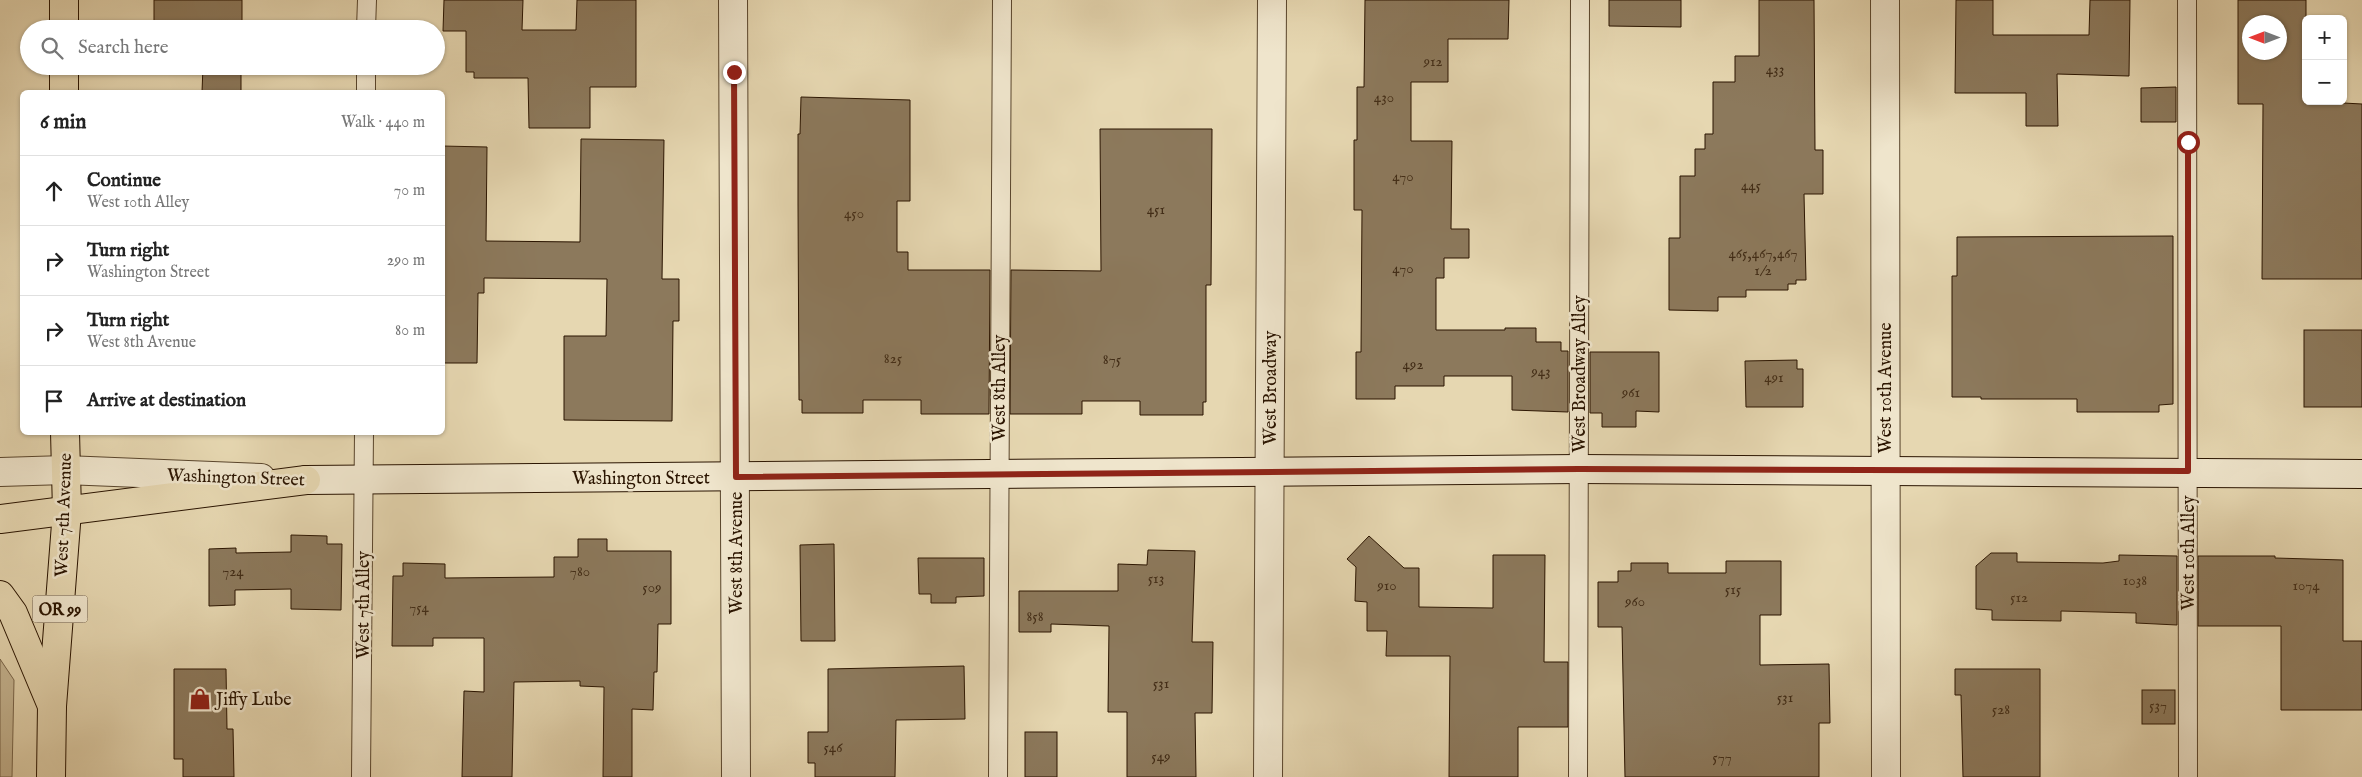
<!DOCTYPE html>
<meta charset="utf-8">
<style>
body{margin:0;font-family:"IM FELL English",serif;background:#f2f2f2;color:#222}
.controls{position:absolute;right:15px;top:15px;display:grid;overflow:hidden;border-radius:8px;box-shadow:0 1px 4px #0004}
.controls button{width:45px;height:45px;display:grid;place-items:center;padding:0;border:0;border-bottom:1px solid #e0e0e0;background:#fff;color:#222;font:25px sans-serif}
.compass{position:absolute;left:2242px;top:15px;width:45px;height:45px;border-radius:50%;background:#fff;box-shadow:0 1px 4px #0004;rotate:270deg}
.stop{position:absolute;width:15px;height:15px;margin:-11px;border:4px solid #8f2418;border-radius:50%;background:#fff}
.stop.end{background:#8f2418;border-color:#fff;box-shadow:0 1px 5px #0008}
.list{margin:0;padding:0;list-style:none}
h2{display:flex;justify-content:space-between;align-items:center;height:65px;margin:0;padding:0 20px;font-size:21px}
h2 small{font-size:16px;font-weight:400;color:#767676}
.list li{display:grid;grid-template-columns:32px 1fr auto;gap:15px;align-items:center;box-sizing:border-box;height:70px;padding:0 20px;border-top:1px solid #e0e0e0}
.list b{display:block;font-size:19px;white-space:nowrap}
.list p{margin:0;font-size:16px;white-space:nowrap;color:#767676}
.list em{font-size:16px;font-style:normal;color:#767676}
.icon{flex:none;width:28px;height:28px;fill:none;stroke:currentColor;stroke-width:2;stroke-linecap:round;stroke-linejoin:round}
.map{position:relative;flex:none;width:2362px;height:777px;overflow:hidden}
.search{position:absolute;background:#fff;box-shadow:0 1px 4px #0004;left:20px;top:20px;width:425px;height:55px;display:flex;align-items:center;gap:12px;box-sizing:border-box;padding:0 18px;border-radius:28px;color:#767676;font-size:19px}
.panel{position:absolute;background:#fff;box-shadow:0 1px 4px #0004;left:20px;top:90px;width:425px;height:345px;border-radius:8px}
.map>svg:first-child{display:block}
</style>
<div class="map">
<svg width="2362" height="777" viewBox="0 0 2362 777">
<rect width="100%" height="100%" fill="#e6d7b1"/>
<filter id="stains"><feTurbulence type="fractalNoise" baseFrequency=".004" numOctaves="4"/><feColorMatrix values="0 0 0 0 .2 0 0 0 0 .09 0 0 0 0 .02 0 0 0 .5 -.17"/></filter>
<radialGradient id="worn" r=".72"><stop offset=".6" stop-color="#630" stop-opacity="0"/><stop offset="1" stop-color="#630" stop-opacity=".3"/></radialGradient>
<!-- green -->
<polygon fill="#c6b693" stroke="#78654a" points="0,659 14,680 12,777 0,777"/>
<!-- building -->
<g fill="#8c795c" stroke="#2a1400" fill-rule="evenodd">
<rect x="154" y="0" width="88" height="29"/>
<polygon points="444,0 523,0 522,30 576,30 577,0 636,0 636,87 590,87 590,128 529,128 528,78 474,78 474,72 466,72 466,31 443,31"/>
<polygon points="1365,0 1509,0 1508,39 1448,39 1448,82 1411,82 1411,141 1452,141 1451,229 1469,229 1469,258 1444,258 1444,278 1436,278 1436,330 1505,330 1505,328 1536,328 1536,342 1561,342 1561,351 1568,351 1568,412 1512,410 1512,376 1444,376 1444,386 1395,386 1395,399 1356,399 1356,352 1361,352 1362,210 1354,210 1354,140 1357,140 1357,87 1364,87"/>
<polygon points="1609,0 1681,0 1681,27 1609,26"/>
<polygon points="1759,0 1814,0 1815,150 1823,150 1823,194 1804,194 1806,280 1796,280 1796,284 1788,284 1788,290 1746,290 1746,297 1718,297 1718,311 1669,310 1669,238 1680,238 1680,176 1695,176 1695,149 1705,149 1705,134 1713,134 1713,82 1735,82 1735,56 1759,56"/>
<polygon points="1956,0 1993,0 1993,35 2089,35 2090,0 2130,0 2129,76 2057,74 2058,126 2026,126 2026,93 1955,93"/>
<path d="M2238 0H2306V101L2362 104V279H2262L2263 104H2238ZM2250 22H2280V52H2250Z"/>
<polygon points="203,66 241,66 241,92 202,92"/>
<polygon points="2176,87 2176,122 2141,122 2141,88"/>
<polygon points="801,97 910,100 910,201 897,201 897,252 908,252 908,270 990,270 989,414 921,414 921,400 863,400 863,413 802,413 802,400 799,400 798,203 798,134 800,134"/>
<polygon points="1100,129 1212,129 1211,285 1206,285 1206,402 1203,402 1203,415 1140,415 1140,401 1082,401 1082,414 1010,414 1011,270 1101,271"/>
<polygon points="581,139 664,140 662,279 679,279 679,321 673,321 672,421 564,420 564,336 606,336 607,279 484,278 484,293 478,293 477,363 442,363 442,146 487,147 486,241 580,242"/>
<polygon points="2173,236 2173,404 2159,405 2159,412 2077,412 2077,399 1981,399 1981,397 1952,397 1952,276 1957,276 1957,237"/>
<rect x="2304" y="330" width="58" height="77"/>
<polygon points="1590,352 1659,352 1659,412 1636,411 1636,427 1602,427 1602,413 1590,413"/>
<polygon points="1797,360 1797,369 1803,369 1803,407 1746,407 1745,361"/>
<polygon points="291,535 327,536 327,544 342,544 341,610 291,609 291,589 235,590 235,605 209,606 209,549 236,548 236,553 291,552"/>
<polygon points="1369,536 1404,568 1419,568 1419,607 1493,608 1493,555 1545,555 1544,662 1568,662 1568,727 1518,727 1518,777 1449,777 1450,656 1386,656 1387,631 1367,631 1367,602 1355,601 1356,567 1347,559"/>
<polygon points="578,539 607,539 607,551 671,551 671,624 658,624 657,672 654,672 653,710 632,709 632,777 603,777 604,687 580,686 580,681 514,682 512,777 462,777 464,691 484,692 484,638 433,638 433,646 392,646 393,576 403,576 403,563 445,564 445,578 554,577 554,557 578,557"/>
<polygon points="834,544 835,641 801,641 800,545"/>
<polygon points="1148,550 1195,551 1192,642 1213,642 1212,713 1195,713 1196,777 1127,777 1127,712 1108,712 1109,626 1051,624 1051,632 1019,632 1019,591 1118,591 1118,564 1147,565"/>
<polygon points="1991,553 2017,553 2017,562 2103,563 2119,561 2119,555 2177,556 2177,625 2136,623 2136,613 2061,611 2061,621 1992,620 1992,610 1976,609 1976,566"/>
<polygon points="2198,556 2275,556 2275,558 2343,560 2343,641 2362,641 2362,710 2281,710 2281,626 2198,626"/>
<polygon points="918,558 984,558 984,596 956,597 956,603 931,603 931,594 919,594"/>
<polygon points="1726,561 1781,561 1781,615 1760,615 1760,665 1829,664 1830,723 1819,723 1819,777 1625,777 1622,627 1598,627 1598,582 1618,582 1618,571 1631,571 1631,563 1668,563 1668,573 1726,573"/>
<polygon points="964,666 965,719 896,720 895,777 815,777 815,763 808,763 808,732 828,732 828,669"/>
<polygon points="174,669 226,669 227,729 233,729 234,777 183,777 183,759 174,759"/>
<polygon points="1955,669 2040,669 2040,777 1963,777 1961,695 1955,695"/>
<rect x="2142" y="690" width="33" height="34"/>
<rect x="1025" y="732" width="32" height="45"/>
</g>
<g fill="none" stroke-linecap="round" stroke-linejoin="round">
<!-- service casing -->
<g stroke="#59452c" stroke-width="20">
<g id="service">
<polyline points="2187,0 2188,777"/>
<polyline points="366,29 367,0"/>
<polyline points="366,92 366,66"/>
<polyline points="361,777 364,432"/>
<polyline points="998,777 1002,0"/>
<polyline points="1578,777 1580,0"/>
</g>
</g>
<!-- minor casing -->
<g stroke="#59452c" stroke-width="30">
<g id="minor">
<polyline points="1885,0 1886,777"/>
<polyline points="1268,777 1272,0"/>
</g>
</g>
<!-- tertiary casing -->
<g stroke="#59452c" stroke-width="30">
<g id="tertiary">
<polyline points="733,0 736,777"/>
<polyline points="0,472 65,470 261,478"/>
</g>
</g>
<!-- secondary casing -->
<g stroke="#2a1400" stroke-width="30">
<polyline id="secondary" points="306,480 1579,469 2362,474"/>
</g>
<!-- primary casing -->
<g stroke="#2a1400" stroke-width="30">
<g id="primary">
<polyline points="64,0 64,29"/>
<polyline points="64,66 64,92"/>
<polyline points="51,777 52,706 67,511 65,432"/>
</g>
</g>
<!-- motorway casing -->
<g stroke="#2a1400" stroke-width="30">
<g id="motorway">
<polyline points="0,519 306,480"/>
<polyline points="0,595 13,613 52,706"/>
</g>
</g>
<!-- service -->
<use href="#service" stroke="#efe5cc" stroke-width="18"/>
<!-- minor -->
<use href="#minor" stroke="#efe5cc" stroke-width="28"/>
<!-- tertiary -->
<use href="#tertiary" stroke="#efe5cc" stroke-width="28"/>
<!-- secondary -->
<use href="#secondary" stroke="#efe5cc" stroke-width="28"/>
<!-- primary -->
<use href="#primary" stroke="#e6d7b1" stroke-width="28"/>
<!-- motorway -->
<use href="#motorway" stroke="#e6d7b1" stroke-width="28"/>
</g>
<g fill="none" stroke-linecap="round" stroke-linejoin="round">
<!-- route -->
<polyline stroke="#8f2418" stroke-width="6" points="734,72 736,477 1579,469 2188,471 2188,142"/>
</g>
<!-- icons -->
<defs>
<g id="shop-bare" transform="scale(1.725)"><path d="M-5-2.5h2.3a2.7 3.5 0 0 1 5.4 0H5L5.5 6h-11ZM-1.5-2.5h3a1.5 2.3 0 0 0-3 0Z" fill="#8f2418" stroke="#efe5cc" stroke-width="2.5" paint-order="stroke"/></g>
</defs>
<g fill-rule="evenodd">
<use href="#shop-bare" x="200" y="699"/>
</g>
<g text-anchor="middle" stroke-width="5" stroke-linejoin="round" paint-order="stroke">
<!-- number labels -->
<g font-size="15" fill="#422d17">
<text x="1433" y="66">912</text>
<text x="1775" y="74">433</text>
<text x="1384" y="102">430</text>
<text x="1403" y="181">470</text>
<text x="1751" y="190">445</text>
<text x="1156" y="214">451</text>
<text x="854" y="218">450</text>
<text x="1763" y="258">465,467,467<tspan x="1763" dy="17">1/2</tspan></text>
<text x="1403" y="273">470</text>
<text x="893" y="363">825</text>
<text x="1112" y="364">875</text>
<text x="1413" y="369">492</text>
<text x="1541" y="376">943</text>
<text x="1774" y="382">491</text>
<text x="1631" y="397">961</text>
<text x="233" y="576">724</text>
<text x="580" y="576">780</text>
<text x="1156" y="583">513</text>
<text x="2135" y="585">1038</text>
<text x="1387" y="590">910</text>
<text x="2306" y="590">1074</text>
<text x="652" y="592">509</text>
<text x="1733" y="594">515</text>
<text x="2019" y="602">512</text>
<text x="1635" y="606">960</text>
<text x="419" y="612">754</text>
<text x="1035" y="621">858</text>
<text x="1161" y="688">531</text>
<text x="1785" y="702">531</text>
<text x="2158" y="710">537</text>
<text x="2001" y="714">528</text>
<text x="833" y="752">546</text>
<text x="1161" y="761">549</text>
<text x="1722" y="762">577</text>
</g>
<!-- shield labels -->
<rect fill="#efe5cc" stroke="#65533d" stroke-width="1" x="32.5" y="595.5" width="55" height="27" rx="4"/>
<g font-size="16" font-weight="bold" fill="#2a1400">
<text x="60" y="615">OR 99</text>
</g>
<!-- street labels -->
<g font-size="18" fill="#2a1400" stroke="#efe5cc">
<text transform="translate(1579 374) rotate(-90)" y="6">West Broadway Alley</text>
<text transform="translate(999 388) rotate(-90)" y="6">West 8th Alley</text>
<text transform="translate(1270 388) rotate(-90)" y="6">West Broadway</text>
<text transform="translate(1885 388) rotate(-90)" y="6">West 10th Avenue</text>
<text transform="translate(236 477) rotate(2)" y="6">Washington Street</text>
<text x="641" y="484">Washington Street</text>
<text transform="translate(63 515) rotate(-88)" y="6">West 7th Avenue</text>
<text transform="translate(736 553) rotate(-90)" y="6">West 8th Avenue</text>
<text transform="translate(2188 553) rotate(-90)" y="6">West 10th Alley</text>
<text transform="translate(363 605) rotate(-90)" y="6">West 7th Alley</text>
</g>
<!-- poi labels -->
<g font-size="18" fill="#2a1400" stroke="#efe5cc" text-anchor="start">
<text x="216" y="705">Jiffy Lube</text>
</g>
</g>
<rect width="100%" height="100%" filter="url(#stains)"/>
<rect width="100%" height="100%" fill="url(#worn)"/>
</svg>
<div class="controls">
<button>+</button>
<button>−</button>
</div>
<svg class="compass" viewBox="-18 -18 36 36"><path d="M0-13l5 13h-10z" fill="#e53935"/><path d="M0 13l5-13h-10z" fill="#767676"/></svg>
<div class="stop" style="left:2188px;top:142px"></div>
<div class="stop end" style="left:734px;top:72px"></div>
<div class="search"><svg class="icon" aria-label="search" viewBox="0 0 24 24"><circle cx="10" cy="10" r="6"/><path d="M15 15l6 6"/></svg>Search here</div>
<section class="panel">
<h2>6 min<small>Walk · 440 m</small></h2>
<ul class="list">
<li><svg class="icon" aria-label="ahead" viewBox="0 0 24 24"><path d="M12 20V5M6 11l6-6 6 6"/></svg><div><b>Continue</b><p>West 10th Alley</p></div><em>70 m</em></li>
<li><svg class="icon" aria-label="right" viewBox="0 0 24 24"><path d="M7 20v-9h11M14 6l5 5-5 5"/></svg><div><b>Turn right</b><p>Washington Street</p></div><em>290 m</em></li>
<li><svg class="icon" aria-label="right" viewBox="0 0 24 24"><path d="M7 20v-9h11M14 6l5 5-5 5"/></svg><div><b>Turn right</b><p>West 8th Avenue</p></div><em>80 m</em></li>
<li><svg class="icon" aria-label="arrive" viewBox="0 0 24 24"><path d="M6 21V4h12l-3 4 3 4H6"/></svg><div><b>Arrive at destination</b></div></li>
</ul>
</section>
</div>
